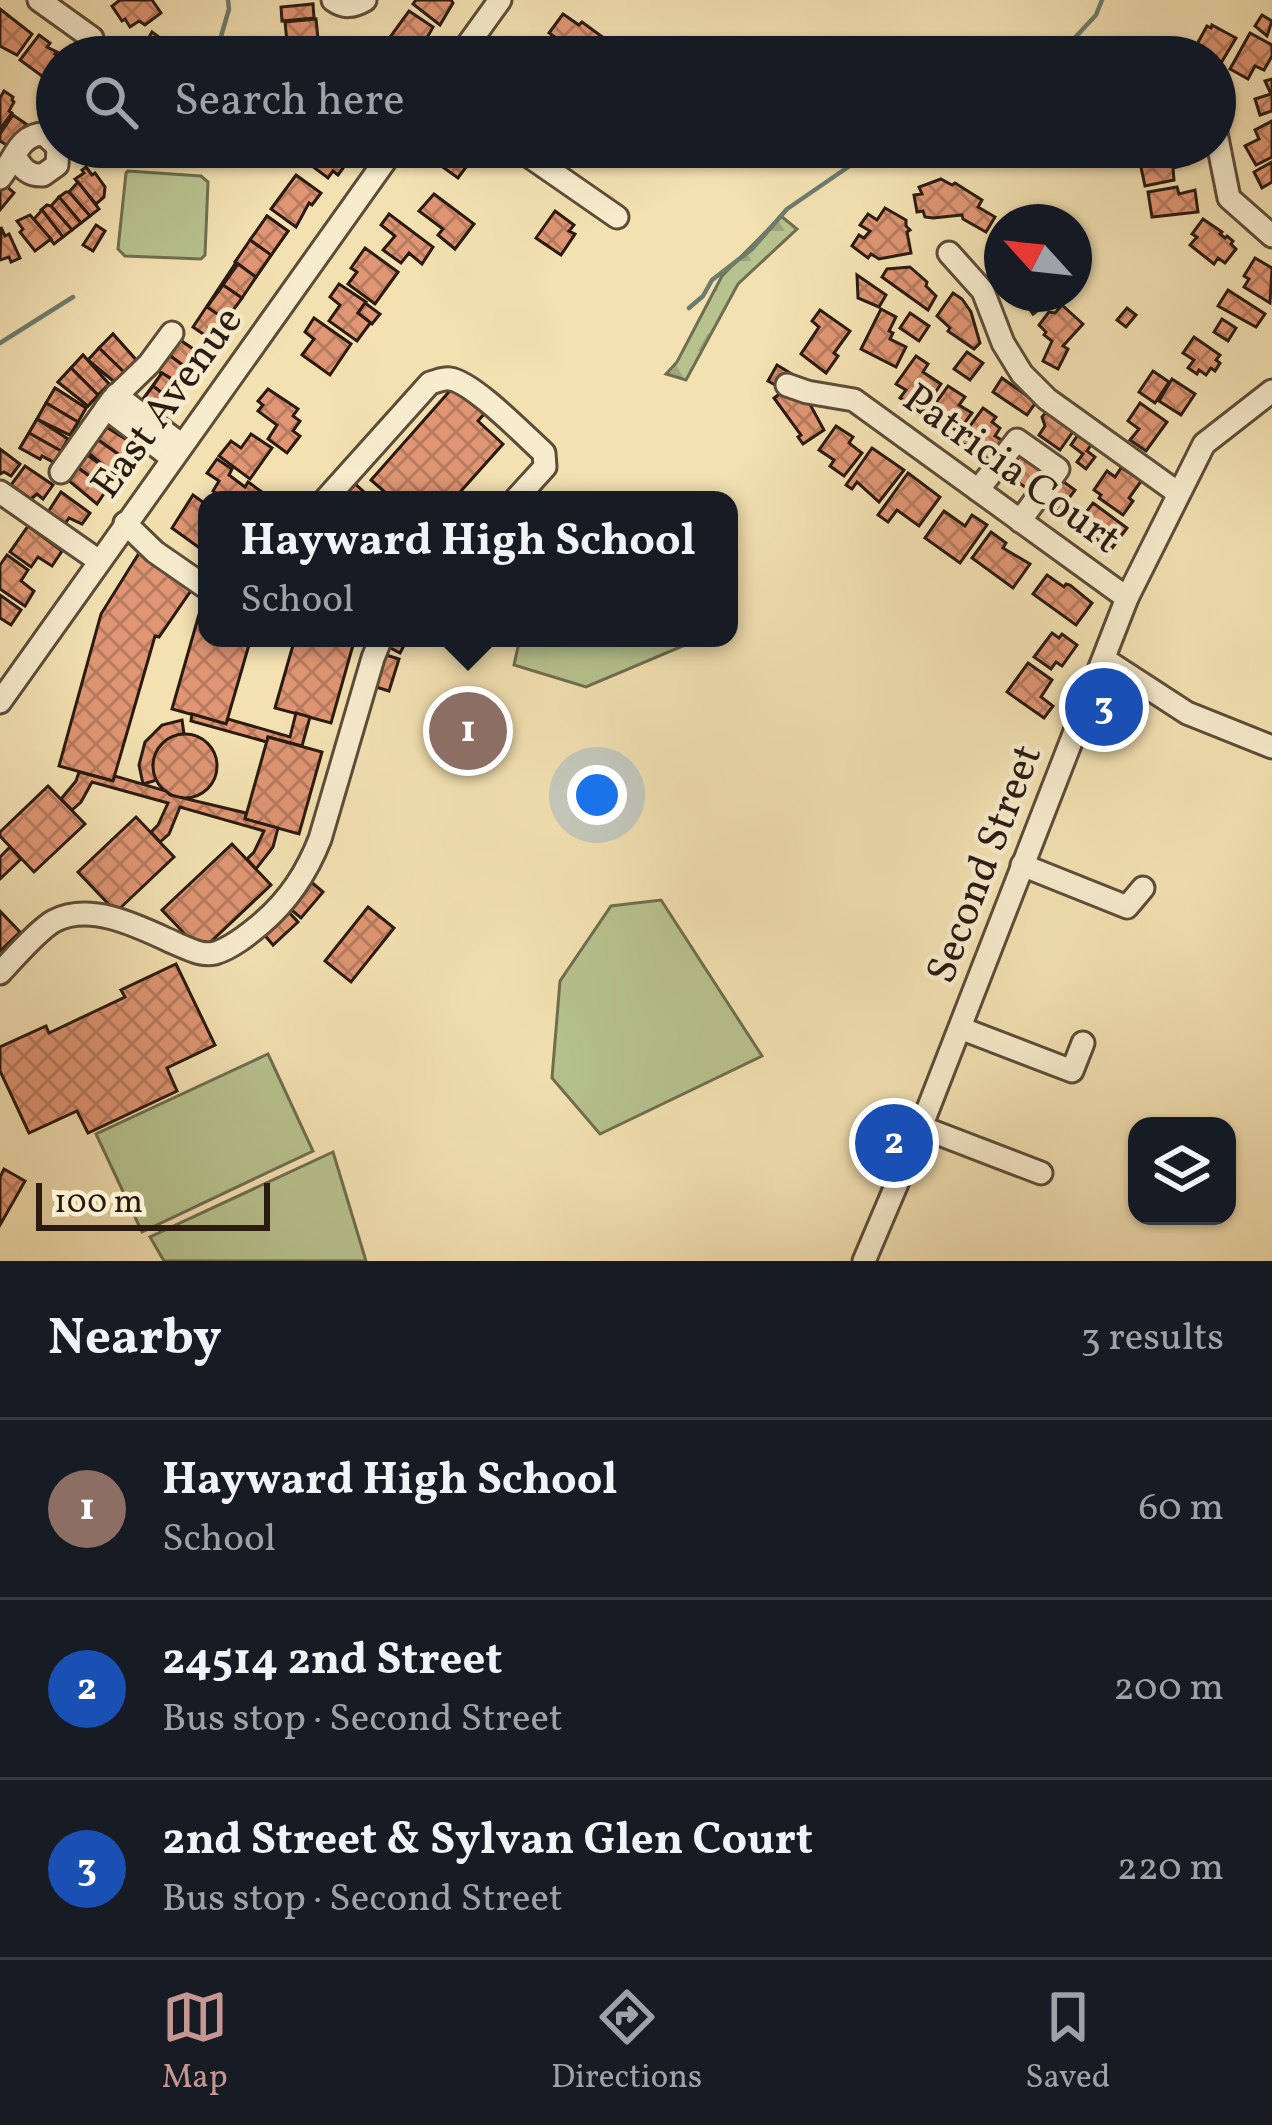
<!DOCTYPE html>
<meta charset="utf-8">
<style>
body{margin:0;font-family:Vollkorn,serif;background:#20242c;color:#f1f3f6}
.controls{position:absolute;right:36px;bottom:36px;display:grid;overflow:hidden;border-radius:24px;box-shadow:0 3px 9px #0004}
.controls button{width:108px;height:108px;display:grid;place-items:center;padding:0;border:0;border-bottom:3px solid #363941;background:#171b24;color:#f1f3f6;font:60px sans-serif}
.compass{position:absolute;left:984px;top:204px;width:108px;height:108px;border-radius:50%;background:#171b24;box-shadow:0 3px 9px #0004;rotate:297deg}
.scale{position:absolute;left:36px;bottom:30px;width:234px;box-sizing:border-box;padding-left:12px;border:6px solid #2a1a10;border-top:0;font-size:33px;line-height:42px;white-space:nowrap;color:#2a1a10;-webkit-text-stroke:9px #f7eccd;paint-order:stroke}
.you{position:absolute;left:597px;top:795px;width:42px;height:42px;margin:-30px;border:9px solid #fff;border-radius:50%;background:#1a73e8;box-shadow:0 0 0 18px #1a73e833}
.badge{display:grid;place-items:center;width:78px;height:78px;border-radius:50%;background:#c59692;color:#fff;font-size:39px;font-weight:700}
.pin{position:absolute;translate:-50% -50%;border:6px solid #fff;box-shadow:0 3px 12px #0006}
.popup{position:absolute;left:198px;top:491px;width:540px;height:156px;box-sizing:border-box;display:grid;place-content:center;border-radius:24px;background:#171b24;filter:drop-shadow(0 3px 9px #0005);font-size:39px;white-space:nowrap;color:#9ea1a6}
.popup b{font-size:45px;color:#f1f3f6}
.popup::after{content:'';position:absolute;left:50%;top:100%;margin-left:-24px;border:24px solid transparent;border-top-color:#171b24}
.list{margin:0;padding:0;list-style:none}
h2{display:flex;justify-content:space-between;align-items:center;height:156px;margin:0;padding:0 48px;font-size:51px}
h2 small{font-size:39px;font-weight:400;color:#9ea1a6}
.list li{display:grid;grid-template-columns:78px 1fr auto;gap:36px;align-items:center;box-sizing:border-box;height:180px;padding:0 48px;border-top:3px solid #363941}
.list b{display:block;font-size:45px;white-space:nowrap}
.list p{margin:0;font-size:39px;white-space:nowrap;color:#9ea1a6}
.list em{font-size:39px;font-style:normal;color:#9ea1a6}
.icon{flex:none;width:66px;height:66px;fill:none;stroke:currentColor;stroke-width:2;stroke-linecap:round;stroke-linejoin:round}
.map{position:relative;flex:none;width:1272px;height:1261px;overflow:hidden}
.search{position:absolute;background:#171b24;box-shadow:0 3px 9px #0004;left:36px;right:36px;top:36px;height:132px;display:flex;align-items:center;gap:30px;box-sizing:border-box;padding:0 42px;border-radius:66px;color:#9ea1a6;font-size:45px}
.sheet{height:696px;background:#171b24}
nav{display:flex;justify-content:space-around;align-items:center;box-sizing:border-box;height:168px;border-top:3px solid #363941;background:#171b24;font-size:33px;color:#9ea1a6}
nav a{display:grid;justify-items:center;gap:6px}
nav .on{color:#c59692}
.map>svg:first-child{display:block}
</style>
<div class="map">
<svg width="1272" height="1261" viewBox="0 0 1272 1261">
<defs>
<pattern id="forest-firs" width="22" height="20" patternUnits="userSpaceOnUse" patternTransform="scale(3)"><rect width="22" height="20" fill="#b7c38f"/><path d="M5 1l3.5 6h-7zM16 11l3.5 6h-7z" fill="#9ea77a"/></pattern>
<pattern id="building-cross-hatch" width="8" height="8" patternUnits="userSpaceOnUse" patternTransform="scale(3)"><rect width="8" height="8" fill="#e09674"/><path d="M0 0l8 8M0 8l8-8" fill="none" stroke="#b67a5e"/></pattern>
</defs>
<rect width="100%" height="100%" fill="#f3e1b2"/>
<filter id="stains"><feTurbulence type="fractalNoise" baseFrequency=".00167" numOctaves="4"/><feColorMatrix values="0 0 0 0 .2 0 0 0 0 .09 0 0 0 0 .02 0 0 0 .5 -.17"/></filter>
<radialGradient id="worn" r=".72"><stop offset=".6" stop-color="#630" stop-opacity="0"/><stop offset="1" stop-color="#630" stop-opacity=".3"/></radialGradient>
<!-- forest -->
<polygon fill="url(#forest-firs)" stroke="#706e50" stroke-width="3" points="781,216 797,229 738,284 686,380 666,374 677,362 722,276"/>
<!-- green -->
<g fill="#b7c38f" stroke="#706e50" stroke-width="3">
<polygon points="128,171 201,176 208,182 205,255 201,259 125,256 118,249 126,173"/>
<polygon points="520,638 691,638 690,643 586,687 514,665"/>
<polygon points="661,900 762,1056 600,1134 552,1078 560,981 611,906"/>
<polygon points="268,1054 313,1151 142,1232 96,1134"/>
<polygon points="333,1152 366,1261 164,1261 150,1237"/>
</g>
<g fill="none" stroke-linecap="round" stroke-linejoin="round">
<!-- stream -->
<g stroke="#6e7c6d" stroke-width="4.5">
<polyline points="215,57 229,9 228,0"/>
<polyline points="1057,57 1096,15 1102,0"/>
<polyline points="185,159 188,147"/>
<polyline points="689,308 703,296 712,280 752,249 787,209 851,165 864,161 887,147"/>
<polyline points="0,343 73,297"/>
</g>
</g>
<!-- building -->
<g fill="url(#building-cross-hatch)" stroke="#2a1a10" stroke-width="3">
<polygon points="120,0 152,0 161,13 145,25 139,21 130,27 125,19 122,21 112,6"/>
<polygon points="416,0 451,0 453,3 440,25 413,4"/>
<polygon points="313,4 314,18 282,21 281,7"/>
<polygon points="0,9 32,34 17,55 0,46"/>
<polygon points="409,11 433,27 423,45 428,47 421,57 413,57 388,40"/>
<polygon points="563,14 579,25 582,22 608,41 597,56 580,43 575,51 549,33"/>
<polygon points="1262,15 1272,21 1267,36 1255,26"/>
<polygon points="316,19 318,39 287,42 285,22"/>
<polygon points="1212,25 1236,38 1215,73 1215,57 1204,57 1207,52 1196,46 1207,26 1211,28"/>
<polygon points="152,32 167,43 157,57 129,57 135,48 139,50 143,48"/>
<polygon points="1250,33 1272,45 1272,56 1264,70 1255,66 1248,79 1230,69"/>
<polygon points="39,35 50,43 47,47 57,52 55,54 60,57 57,57 57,72 50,82 20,60"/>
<polygon points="529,45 545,57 520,57"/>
<polygon points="1272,79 1272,111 1260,115 1255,99 1271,94 1265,81"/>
<polygon points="4,91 13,97 12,100 14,102 9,111 12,113 0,129 0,98"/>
<polygon points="13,115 26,124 10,147 0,141 0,134"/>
<polygon points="1272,121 1272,157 1256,165 1245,146 1259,139 1255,130"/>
<polygon points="307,147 328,147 334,151 337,147 353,147 351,150 354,153 338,175 333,171 328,178 300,157"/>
<polygon points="432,147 465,147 475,155 458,178 426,155"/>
<polygon points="1186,148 1189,164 1173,168 1174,180 1145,186 1139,158"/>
<polygon points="1272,162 1272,182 1262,188 1254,172"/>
<polygon points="86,167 92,175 95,173 105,187 104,197 96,204 75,179 84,173 82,170"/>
<polygon points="296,175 321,193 312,205 309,203 296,227 271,209"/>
<polygon points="941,179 952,185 955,183 982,200 978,207 995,217 986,232 963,219 962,215 933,218 925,217 923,211 917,212 914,195 922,194 919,187"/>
<polygon points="78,182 99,209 90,216 69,192"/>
<polygon points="3,183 14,193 0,210 0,187"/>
<polygon points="1177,187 1179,194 1195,190 1198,212 1152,217 1148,192"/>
<polygon points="66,192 69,192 90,216 81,223 59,197"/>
<polygon points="434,194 474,224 455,249 438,235 443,229 419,211"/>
<polygon points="59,197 81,223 72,230 51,206"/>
<polygon points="47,205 51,206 72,230 63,237 41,210"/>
<polygon points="885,208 906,220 906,226 910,230 907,232 911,253 879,259 871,254 868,258 852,246 859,235 864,238 870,231 860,225 868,214 877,220"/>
<polygon points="42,210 63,237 54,244 34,219"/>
<polygon points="555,211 574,225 569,231 575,234 561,255 536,238"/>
<polygon points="389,214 433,247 422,264 409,253 401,263 383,250 395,236 381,225"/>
<polygon points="30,215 51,239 35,251 20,232 23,229 17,221"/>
<polygon points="267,216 288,231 212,340 193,327"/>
<polygon points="267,216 288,231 271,255 250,240"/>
<polygon points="1203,219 1222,232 1220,234 1225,238 1227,236 1233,241 1231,244 1236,249 1225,263 1218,258 1214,264 1190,245 1197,237 1192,234"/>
<polygon points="96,225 105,231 93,251 83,245"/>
<polygon points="1,227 5,236 9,234 20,258 11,262 9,257 0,260"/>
<polygon points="250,240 271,255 256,277 235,262"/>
<polygon points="1002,242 1002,271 988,252"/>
<polygon points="365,248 398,272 375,304 348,284 357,272 351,268"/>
<polygon points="1255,258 1272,268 1270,303 1244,287 1249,279 1244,276"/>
<polygon points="238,264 256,277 242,298 223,285"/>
<polygon points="910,267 927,282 926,286 936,296 928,310 882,277 887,269"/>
<polygon points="857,275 886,295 879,307 858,298"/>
<polygon points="339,284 366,302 358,313 371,322 357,341 329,321 340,305 330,297"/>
<polygon points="223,285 242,298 226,320 207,307"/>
<polygon points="1228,290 1265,314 1256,327 1218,306"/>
<polygon points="953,293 962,299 971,312 980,343 974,349 948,331 950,328 937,316"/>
<polygon points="1014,294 1060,294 1033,314 1027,305 1024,307"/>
<polygon points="365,303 380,314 372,324 358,313"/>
<polygon points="1062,305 1083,324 1063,346 1068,349 1058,369 1043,361 1052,341 1044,335 1046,332 1039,325 1049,312 1055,313"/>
<polygon points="1127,308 1136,315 1126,327 1117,320"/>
<polygon points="881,309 896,317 889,331 893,333 890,339 906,347 896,367 861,349"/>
<polygon points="820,310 850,331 834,353 838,356 826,373 801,354 819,327 812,321"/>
<polygon points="910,313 929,326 919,341 900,328"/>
<polygon points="314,318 351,344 330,375 302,355 314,339 305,332"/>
<polygon points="1222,319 1236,328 1228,341 1214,332"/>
<polygon points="113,334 138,362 117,384 88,360"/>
<polygon points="113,334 138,362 126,374 99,348"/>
<polygon points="1194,337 1220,355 1216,360 1220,363 1215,371 1211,368 1206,375 1199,370 1197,374 1188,368 1194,360 1183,353"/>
<polygon points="180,340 199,353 178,382 182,386 160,416 141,402 162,373 158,371"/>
<polygon points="180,340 199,353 188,369 169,355"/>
<polygon points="99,348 126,374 117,384 88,360"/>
<polygon points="967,352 983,363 970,380 954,369"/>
<polygon points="83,355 109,384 88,406 58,382"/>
<polygon points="83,355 109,384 98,395 71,368"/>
<polygon points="169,355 188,369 178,382 158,371"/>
<polygon points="916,356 928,364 923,372 941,384 921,413 900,398 906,390 896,384"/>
<polygon points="777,365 792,374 784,390 768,381"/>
<polygon points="71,368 98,395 88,406 58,382"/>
<polygon points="1153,371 1169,382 1155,403 1139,392"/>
<polygon points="162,373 182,386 172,401 153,386"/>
<polygon points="1002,378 1036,402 1027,415 993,392"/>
<polygon points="1172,379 1195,394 1181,415 1159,401"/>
<polygon points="455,385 485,413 478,421 503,444 453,500 394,500 371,480"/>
<polygon points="153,386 172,401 160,416 141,402"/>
<polygon points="948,386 965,397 959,405 972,413 958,432 946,423 942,428 926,417"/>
<polygon points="789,387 806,397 824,430 803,444 798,437 801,435 774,398"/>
<polygon points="55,388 86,408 70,435 37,419"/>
<polygon points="55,388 86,408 78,422 46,403"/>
<polygon points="268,389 298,409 293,416 300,421 293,431 300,436 287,453 268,439 277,425 258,411 263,405 258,401"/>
<polygon points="46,403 78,422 70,435 37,419"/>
<polygon points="1140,403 1167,422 1146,451 1130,440 1139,429 1128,421"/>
<polygon points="983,408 996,417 992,422 1000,428 995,436 1003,441 989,460 959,441"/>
<polygon points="1047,411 1074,430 1060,450 1039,435 1045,426 1042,417"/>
<polygon points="37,419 68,439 55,463 42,456 40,459 20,448"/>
<polygon points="37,419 68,439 61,451 29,433"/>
<polygon points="103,425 135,445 125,459 94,437"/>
<polygon points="836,426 853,437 849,443 862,453 844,476 830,466 834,460 819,450"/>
<polygon points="1080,432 1093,442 1087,451 1095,457 1086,469 1077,462 1083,454 1071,445"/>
<polygon points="29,433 61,451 55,463 42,456 40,459 20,448"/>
<polygon points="251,434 272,448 250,479 219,456 231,441 241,448"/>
<polygon points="94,437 125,459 115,472 118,474 116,476 85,450"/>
<polygon points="872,448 904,470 879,502 857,482 852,489 846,485"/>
<polygon points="0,449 20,464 11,476 4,472 0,474"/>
<polygon points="86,454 116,476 107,489 77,467"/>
<polygon points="1019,456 1041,471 1028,489 1007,475"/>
<polygon points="217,459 232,469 229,475 245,487 248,482 262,492 256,500 226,500 213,491 219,481 207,473"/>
<polygon points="25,466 53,485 43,499 37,494 31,499 11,485"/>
<polygon points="77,467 107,489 97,504 68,480"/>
<polygon points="1121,468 1142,480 1129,498 1133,501 1123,515 1099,498 1101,495 1094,490 1107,471 1115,477"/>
<polygon points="908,473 940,497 919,526 897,510 888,522 878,515"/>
<polygon points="1057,477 1075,490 1059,512 1041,500"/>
<polygon points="353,482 373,500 348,500 342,495"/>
<polygon points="61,492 90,513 82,524 69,518 65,524 48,512"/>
<polygon points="193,495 207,505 207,541 201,549 172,528"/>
<polygon points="1093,503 1127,528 1112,548 1092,537 1090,540 1074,528"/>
<polygon points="944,511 965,526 972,515 987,525 960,563 925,538"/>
<polygon points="28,526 62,551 52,566 38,557 31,567 10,552"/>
<polygon points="991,532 1006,543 1003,548 1030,564 1013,588 972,558"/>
<polygon points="139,553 144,556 145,554 192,589 159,637 155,636 113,781 59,766 101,614"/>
<polygon points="7,555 28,570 21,581 34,591 25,606 0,589 0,565"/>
<polygon points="1047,575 1064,587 1066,584 1070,585 1092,603 1076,625 1033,594"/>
<polygon points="0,595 21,610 11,625 0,618"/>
<polygon points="202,604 207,605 207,638 251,638 226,724 172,709"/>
<polygon points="1052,633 1059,638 1062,634 1077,645 1062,666 1056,662 1051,669 1034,657"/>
<polygon points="295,638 355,638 331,723 275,708"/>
<polygon points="388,638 408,638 400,653 385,645"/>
<polygon points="383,654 399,659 389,691 373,686"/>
<polygon points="1028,663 1052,680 1041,697 1053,706 1044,718 1007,692"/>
<polygon points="296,713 310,717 302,746 268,737 267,742 191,721 192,714 226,724 228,719 290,737"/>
<polygon points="182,720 184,734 170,738 158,749 153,765 157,780 143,784 139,765 145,742 162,725"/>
<circle cx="185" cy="766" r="32"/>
<polygon points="268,737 322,752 299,834 245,819"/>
<polygon points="79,772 113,781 115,776 166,791 170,795 246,813 245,819 278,828 273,847 256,869 247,859 254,852 264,831 180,807 169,834 160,842 151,832 158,825 168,803 92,782 81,802 72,810 61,799 76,781"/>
<polygon points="48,786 85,824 34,872 0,836 0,832"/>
<polygon points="136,817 174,857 116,912 78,872"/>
<polygon points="232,844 271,885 201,951 162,910"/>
<polygon points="10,847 21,859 0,879 0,857"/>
<polygon points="310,881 323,892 301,918 288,907"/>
<polygon points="368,907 394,928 351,982 325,961"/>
<polygon points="286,909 298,922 273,945 262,932"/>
<polygon points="0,911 20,932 0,951"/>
<polygon points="176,964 215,1045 167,1068 177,1091 88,1133 77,1111 29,1133 0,1071 0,1047 46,1026 49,1033 125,997 121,990"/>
<polygon points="4,1169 25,1181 0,1225 0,1177"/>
</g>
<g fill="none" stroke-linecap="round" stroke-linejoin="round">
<!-- minor casing -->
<g stroke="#5c4c38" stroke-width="27">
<g id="minor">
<polyline points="39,0 92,38"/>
<path d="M333 0C344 8 353 7 365 0"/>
<polyline points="459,57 500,0"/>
<polyline points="1215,128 1229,198 1272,236"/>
<polyline points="516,147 617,217"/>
<path d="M16 157C22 169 29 176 43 175L57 165 58 147"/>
<path d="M0 178C14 160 19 134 44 134L57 146"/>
<polyline points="949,253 983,291 1003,343 1022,374 1047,399 1178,493"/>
<polyline points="787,385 807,392 854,400 1127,598"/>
<polyline points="116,395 182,445"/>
<polyline points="106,408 172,458"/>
<polyline points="61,472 112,400 149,364 172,333"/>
<polyline points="978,490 1017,440 1058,469 1020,521"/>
<polyline points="0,492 99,561"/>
<path d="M325 500 430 383C438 381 443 378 450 379 473 382 525 436 544 453L545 467 515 500"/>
<polyline points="125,523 155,552 207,588"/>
<polyline points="1104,659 1187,713 1272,747"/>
<polyline points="0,702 395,147"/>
<polyline points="1022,865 1127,907 1143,888"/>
<path d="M0 973C12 960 39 929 54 921 93 901 143 929 179 945 191 950 202 956 215 953 232 948 249 934 262 923 290 899 307 872 320 839L373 658 381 638"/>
<polyline points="960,1028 1072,1071 1083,1043"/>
<polyline points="921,1127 1041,1173"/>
<polyline points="864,1261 921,1127 1127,598 1204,444 1272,391"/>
</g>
</g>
<!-- minor -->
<use href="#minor" stroke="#f7eccd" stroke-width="21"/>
</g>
<g text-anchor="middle" stroke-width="9" stroke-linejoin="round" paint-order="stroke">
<!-- street labels -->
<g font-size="42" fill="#2a1a10" stroke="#f7eccd">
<text transform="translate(165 401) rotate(-54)" y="15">East Avenue</text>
<text transform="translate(1013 467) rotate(36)" y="15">Patricia Court</text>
<text transform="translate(982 863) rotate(-69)" y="15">Second Street</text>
</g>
</g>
<rect width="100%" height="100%" filter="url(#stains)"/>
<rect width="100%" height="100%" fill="url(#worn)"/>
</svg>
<div class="controls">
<button><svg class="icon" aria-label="layers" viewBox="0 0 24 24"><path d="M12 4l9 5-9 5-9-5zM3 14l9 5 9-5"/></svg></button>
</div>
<svg class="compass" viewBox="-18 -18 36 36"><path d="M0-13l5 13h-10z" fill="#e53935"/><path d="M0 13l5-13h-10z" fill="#9ea1a6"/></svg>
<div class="scale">100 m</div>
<div class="you"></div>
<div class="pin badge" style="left:468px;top:731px;background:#8d6e63">1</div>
<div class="popup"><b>Hayward High School</b>School</div>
<div class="pin badge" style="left:894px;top:1143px;background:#1a4fb4">2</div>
<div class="pin badge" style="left:1104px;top:707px;background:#1a4fb4">3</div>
<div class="search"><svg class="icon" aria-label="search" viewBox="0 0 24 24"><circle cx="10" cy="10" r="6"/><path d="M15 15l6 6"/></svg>Search here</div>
</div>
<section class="sheet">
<h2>Nearby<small>3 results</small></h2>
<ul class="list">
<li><span class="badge" style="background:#8d6e63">1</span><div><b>Hayward High School</b><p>School</p></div><em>60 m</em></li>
<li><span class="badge" style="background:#1a4fb4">2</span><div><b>24514 2nd Street</b><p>Bus stop · Second Street</p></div><em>200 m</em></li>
<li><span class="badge" style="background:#1a4fb4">3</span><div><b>2nd Street &amp; Sylvan Glen Court</b><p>Bus stop · Second Street</p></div><em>220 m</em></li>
</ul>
</section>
<nav>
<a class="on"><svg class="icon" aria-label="map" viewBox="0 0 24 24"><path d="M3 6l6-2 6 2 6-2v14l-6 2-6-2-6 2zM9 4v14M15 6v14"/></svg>Map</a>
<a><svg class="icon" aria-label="directions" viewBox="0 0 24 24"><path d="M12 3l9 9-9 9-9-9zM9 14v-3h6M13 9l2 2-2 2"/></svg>Directions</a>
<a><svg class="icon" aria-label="saved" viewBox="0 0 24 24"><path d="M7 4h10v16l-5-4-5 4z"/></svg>Saved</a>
</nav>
